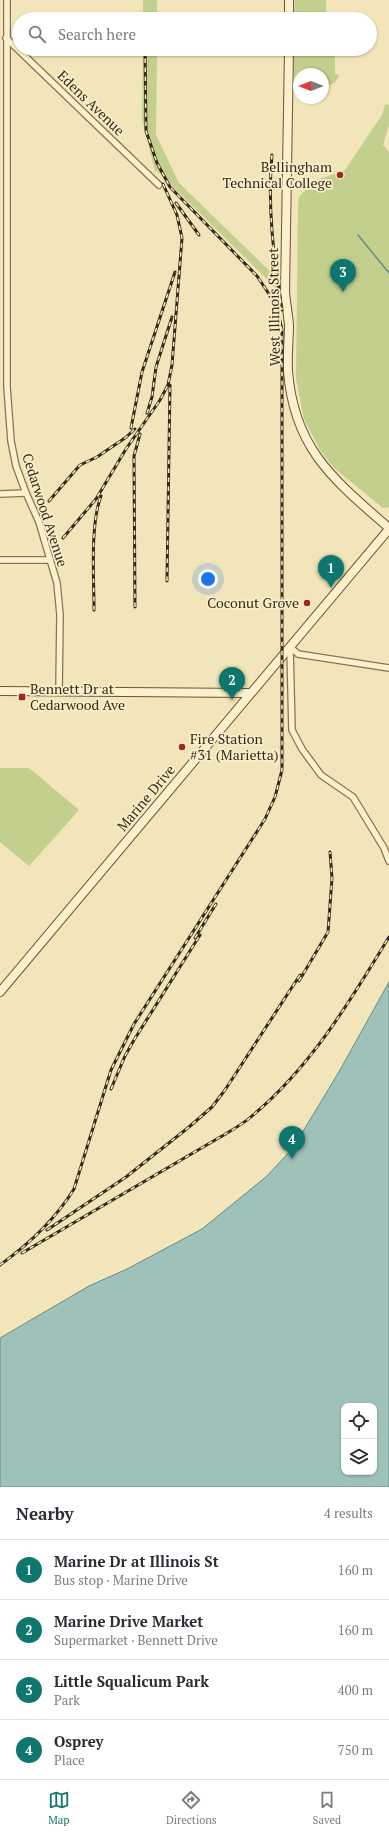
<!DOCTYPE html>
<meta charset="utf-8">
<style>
body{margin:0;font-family:"PT Serif",serif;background:#f7f7f7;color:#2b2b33}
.controls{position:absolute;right:12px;bottom:12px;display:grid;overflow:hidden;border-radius:8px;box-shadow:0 1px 3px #0004}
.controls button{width:36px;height:36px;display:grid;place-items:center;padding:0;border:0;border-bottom:1px solid #e1e1e2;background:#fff;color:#2b2b33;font:20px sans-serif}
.compass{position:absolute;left:293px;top:68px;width:36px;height:36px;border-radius:50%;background:#fff;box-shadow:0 1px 3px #0004;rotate:270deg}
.you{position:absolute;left:208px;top:579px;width:14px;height:14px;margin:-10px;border:3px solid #fff;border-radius:50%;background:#1a73e8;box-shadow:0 0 0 6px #1a73e833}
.badge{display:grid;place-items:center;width:26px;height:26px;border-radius:50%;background:#0f766e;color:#fff;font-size:13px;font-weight:700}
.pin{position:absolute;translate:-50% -33px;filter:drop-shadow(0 1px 2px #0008)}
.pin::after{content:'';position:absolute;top:21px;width:14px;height:12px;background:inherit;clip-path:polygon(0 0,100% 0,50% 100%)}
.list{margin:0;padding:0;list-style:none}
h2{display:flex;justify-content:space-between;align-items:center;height:52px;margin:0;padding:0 16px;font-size:17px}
h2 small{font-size:13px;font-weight:400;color:#7c7c81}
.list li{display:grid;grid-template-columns:26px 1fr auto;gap:12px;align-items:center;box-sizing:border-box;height:60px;padding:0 16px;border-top:1px solid #e1e1e2}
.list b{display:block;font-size:15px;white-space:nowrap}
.list p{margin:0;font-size:13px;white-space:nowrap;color:#7c7c81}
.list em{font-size:13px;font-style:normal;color:#7c7c81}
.icon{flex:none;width:22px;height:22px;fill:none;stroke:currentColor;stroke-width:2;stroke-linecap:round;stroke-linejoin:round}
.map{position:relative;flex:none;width:389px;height:1487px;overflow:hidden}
.search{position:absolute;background:#fff;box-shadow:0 1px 3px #0004;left:12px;right:12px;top:12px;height:44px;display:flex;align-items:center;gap:10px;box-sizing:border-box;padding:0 14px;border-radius:22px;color:#7c7c81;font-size:15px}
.sheet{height:292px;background:#fff}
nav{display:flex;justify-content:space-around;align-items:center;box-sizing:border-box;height:56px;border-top:1px solid #e1e1e2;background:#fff;font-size:11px;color:#7c7c81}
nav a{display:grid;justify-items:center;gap:2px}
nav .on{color:#0f766e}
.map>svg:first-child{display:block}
</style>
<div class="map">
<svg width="389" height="1487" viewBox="0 0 389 1487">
<rect width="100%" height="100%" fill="#f1e5b9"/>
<!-- green -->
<g fill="#c2cf8d">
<rect x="143" y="0" width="14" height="19"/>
<polygon points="295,0 326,0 326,19 294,19"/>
<polygon points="143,49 157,49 156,135 179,183 281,282 280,292 156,170 156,175 142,119"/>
<path d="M293 49H335V74L339 75C336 84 331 85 323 86V74H299L298 86 294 80Z"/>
<polygon points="385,104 389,105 389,125 383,145 389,152 389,507 383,508 334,468 320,450 304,419 296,379 298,205 299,197 314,181 345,170 382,115"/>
<polygon points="0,768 29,768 79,810 29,866 0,842"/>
</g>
<!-- water -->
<path fill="#9ec1b9" stroke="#668e88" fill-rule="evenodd" d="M389 982V1487H0V1338L89 1286 127 1269 202 1229 267 1176 293 1148 340 1070ZM344 1406H374V1472H344Z"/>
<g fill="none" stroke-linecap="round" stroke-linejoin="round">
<!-- stream -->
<polyline stroke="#668e88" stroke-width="1.5" points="358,235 389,273"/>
<!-- street casing -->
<g stroke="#887453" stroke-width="8">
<g id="street">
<polyline points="7,0 7,387 11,441 16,466 26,493 39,522 57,583 60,615 59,691"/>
<polyline points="6,38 159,185"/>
<polyline points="0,494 26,493"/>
<polyline points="0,560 50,560"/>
<polyline points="290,647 298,654 389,668"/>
<polyline points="290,648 292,730 302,749 321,775 353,797 384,848 389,861"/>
</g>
</g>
<!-- secondary casing -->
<g stroke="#6a5436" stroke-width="10">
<g id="secondary">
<polyline points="289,19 289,0"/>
<path d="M289 49 285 292C286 303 288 314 289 325 289 340 287 356 288 371 294 449 334 480 389 528"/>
<polyline points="0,691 250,693"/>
<polyline points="0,992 389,529"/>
</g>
</g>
<!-- street -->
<use href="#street" stroke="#fcf1cc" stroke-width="5.5"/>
<!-- secondary -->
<use href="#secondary" stroke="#fcf1cc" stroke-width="8"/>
<!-- rail casing -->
<g stroke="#362919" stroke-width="3">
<g id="rail">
<path d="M272 155C267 206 274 259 282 310"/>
<polyline points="176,203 199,235"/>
<polyline points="147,413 152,397 156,367 172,317"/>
<polyline points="131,428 142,372 175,272"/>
<polyline points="49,501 80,465 97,457 125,438 135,429"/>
<polyline points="63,538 96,499 126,449 160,400 168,385 172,365 182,238 177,215 163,184"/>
<polyline points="167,581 170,385"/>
<polyline points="135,607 134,456 140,434"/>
<path d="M94 610C94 577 90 525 101 496"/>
<polyline points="195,938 216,904"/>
<polyline points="299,981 328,932 332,878 330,852"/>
<polyline points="111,1089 125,1056 134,1040 200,935"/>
<polyline points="47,1230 126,1177 189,1127 212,1107 225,1090 300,975"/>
<path d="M22 1253 222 1136C232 1130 243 1124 252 1116 311 1067 350 1001 389 937"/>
<path d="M0 1265C29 1244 55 1220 74 1189L111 1070 134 1024 265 819 275 797 282 770V330L278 312 273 300 257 276 170 187 157 163 146 131 145 49"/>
</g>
</g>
<!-- rail -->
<use href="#rail" stroke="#f8eec9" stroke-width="1.5" stroke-dasharray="4.5" stroke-linecap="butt"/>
</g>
<!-- markers -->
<g fill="#9c281e" stroke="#f8eec9" stroke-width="1.5">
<circle cx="340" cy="175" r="4"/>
<circle cx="307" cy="603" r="4"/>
<rect x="18" y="693" width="8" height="8" rx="2"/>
<circle cx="182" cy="747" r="4"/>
</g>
<g text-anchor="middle" stroke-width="3.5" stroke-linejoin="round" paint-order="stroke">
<!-- street labels -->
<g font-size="14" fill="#362919" stroke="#f8eec9">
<text transform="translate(91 103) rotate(44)" y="5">Edens Avenue</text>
<text transform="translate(274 307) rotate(-91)" y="5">West Illinois Street</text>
<text transform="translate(45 510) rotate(72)" y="5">Cedarwood Avenue</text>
<text transform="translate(146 798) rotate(-50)" y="5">Marine Drive</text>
</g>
<!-- poi labels -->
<g font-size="14" fill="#362919" stroke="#f8eec9" text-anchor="end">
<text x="332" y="172">Bellingham<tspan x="332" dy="16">Technical College</tspan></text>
<text x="299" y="608">Coconut Grove</text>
<text x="30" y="694" text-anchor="start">Bennett Dr at<tspan x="30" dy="16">Cedarwood Ave</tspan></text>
<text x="190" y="744" text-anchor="start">Fire Station<tspan x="190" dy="16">#31 (Marietta)</tspan></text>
</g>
</g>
</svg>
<div class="controls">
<button><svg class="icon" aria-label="locate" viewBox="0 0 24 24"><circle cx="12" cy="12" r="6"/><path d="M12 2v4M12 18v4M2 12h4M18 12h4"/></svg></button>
<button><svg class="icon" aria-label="layers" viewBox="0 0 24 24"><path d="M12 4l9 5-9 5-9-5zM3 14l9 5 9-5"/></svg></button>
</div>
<svg class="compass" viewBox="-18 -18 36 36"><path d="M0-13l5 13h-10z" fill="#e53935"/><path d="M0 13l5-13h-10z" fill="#7c7c81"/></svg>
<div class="you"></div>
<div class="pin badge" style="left:331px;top:588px">1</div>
<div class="pin badge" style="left:232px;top:700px">2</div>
<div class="pin badge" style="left:343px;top:292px">3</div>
<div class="pin badge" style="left:292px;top:1159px">4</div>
<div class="search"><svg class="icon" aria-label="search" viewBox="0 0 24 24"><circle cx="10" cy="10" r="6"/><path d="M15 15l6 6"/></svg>Search here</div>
</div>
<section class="sheet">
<h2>Nearby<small>4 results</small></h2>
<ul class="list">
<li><span class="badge">1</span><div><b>Marine Dr at Illinois St</b><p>Bus stop · Marine Drive</p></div><em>160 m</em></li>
<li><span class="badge">2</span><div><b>Marine Drive Market</b><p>Supermarket · Bennett Drive</p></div><em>160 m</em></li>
<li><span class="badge">3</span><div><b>Little Squalicum Park</b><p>Park</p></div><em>400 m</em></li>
<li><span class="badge">4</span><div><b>Osprey</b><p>Place</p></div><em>750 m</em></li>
</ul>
</section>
<nav>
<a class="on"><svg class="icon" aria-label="map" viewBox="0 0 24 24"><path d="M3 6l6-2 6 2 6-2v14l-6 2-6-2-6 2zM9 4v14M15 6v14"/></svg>Map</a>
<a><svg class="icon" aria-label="directions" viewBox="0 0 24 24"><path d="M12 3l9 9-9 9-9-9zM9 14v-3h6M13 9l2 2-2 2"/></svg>Directions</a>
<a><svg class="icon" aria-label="saved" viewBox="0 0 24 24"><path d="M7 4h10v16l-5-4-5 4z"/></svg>Saved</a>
</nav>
